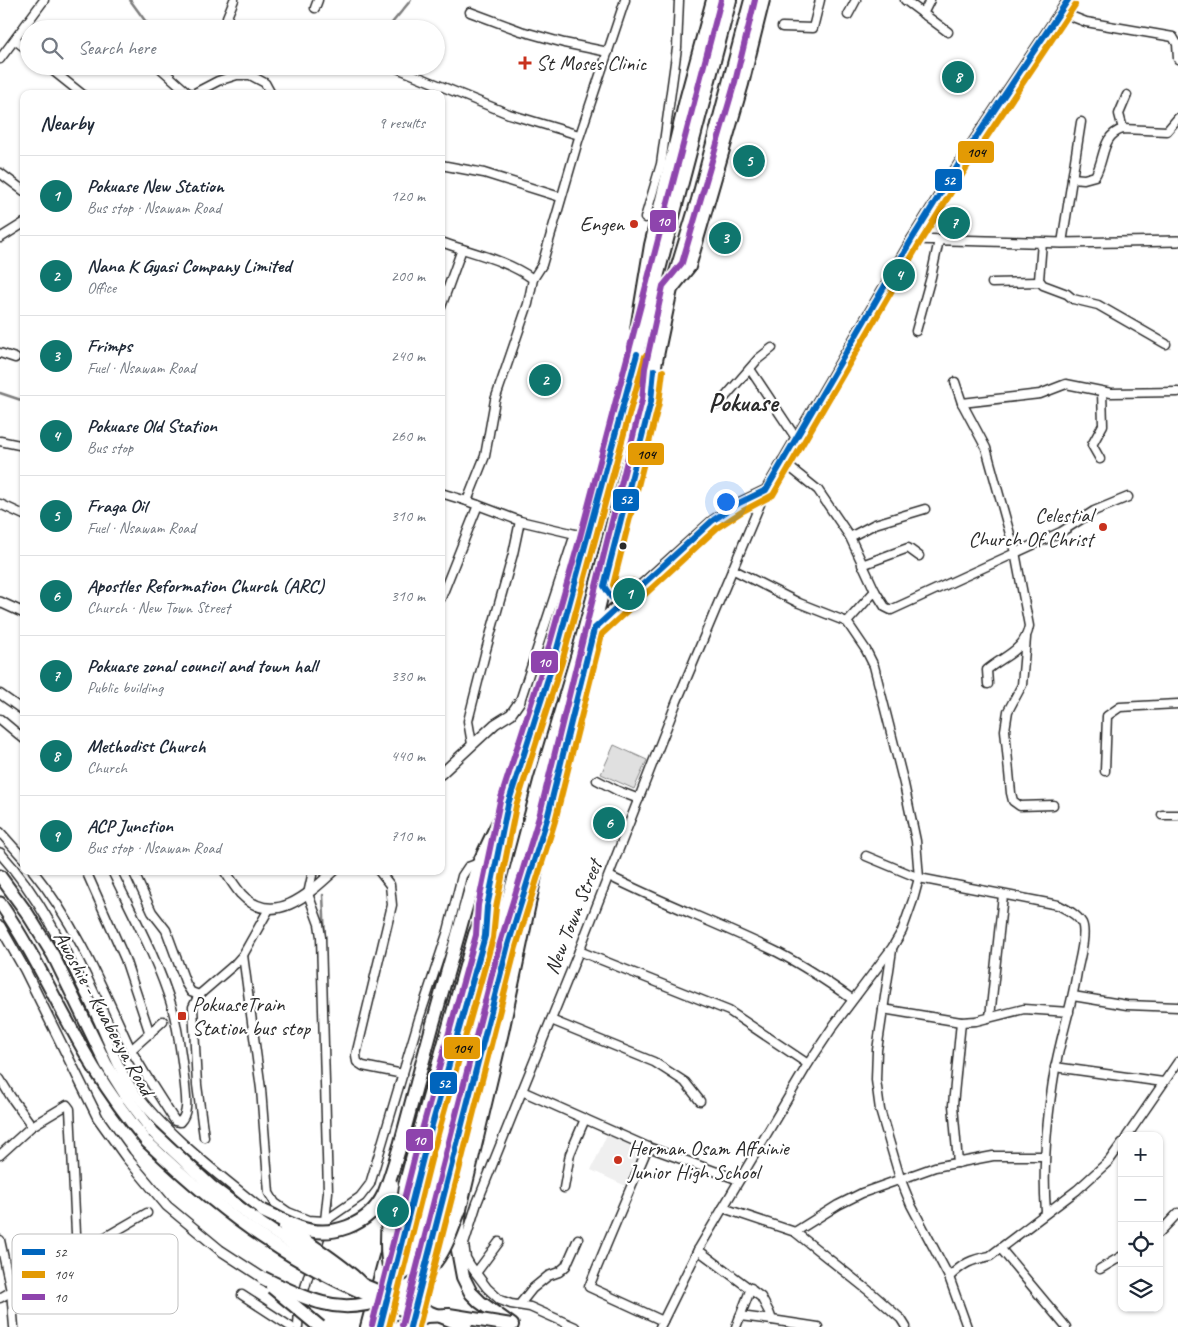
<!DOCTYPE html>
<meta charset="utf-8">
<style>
body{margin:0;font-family:Caveat,sans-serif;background:#f2f2f3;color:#1f2937}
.controls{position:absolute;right:15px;bottom:15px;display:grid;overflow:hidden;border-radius:10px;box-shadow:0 1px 4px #0004}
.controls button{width:45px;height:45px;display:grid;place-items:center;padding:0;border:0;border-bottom:1px solid #e0e1e3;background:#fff;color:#1f2937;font:25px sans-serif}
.you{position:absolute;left:725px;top:501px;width:18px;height:18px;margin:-12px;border:4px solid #fff;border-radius:50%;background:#1a73e8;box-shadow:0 0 0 8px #1a73e833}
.badge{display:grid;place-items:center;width:32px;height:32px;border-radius:50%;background:#0f766e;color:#fff;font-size:16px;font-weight:700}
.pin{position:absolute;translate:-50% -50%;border:2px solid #fff;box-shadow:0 1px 5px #0006}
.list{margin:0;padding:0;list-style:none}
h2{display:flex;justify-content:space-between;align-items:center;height:65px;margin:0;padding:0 20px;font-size:21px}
h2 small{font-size:16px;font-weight:400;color:#747a83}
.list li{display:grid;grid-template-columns:32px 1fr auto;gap:15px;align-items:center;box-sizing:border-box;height:80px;padding:0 20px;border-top:1px solid #e0e1e3}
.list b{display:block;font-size:19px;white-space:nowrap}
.list p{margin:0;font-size:16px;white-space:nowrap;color:#747a83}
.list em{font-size:16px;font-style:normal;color:#747a83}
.icon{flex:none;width:28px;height:28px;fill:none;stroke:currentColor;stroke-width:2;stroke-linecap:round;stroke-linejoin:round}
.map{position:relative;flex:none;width:1178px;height:1327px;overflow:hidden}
.search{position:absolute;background:#fff;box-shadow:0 1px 4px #0004;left:20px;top:20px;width:425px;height:55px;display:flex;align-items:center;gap:12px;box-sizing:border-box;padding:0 18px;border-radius:28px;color:#747a83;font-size:19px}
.panel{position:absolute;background:#fff;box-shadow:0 1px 4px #0004;left:20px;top:90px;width:425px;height:785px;border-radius:10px}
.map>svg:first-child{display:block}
</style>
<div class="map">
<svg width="1178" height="1327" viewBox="0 0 1178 1327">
<rect width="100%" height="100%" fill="#fff"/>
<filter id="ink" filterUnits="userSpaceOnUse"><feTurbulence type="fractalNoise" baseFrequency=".02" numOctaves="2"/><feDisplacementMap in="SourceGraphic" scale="10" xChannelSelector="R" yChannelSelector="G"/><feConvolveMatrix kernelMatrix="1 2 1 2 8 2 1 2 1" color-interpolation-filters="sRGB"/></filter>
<g filter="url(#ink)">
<!-- built -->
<polygon fill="#efefef" points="608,1132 645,1150 628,1187 591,1170"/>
<!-- green -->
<polygon fill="#e0e0e0" stroke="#868686" points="614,745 647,760 634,789 601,774"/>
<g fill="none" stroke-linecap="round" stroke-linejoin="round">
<!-- stream -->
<g stroke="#7e7e7e" stroke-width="2.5">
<polyline points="130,0 146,22 155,29"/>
<polyline points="387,29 411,0"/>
<polyline points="331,66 338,68 340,66"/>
<polyline points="0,393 24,401"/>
<polyline points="322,872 322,871"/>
<polyline points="323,895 325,938"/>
<polyline points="331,1193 332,1204"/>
</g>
<!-- minor casing -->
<g stroke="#2b2b2b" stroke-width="11">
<g id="minor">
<polyline points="905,0 948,32"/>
<polyline points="315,8 318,0"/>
<polyline points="470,12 521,31 564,43 608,52"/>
<polyline points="1060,12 1086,22 1173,37 1177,44 1178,59"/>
<polyline points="923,14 930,0"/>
<polyline points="848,15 856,0"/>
<polyline points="227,17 234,0"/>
<polyline points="782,27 813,28 820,0"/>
<polyline points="15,40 29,51"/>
<polyline points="0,59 44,0"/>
<polyline points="47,66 82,94"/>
<polyline points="158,66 187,92 192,94"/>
<polyline points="392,66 509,114 579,135"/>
<polyline points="366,69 374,66"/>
<polyline points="193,94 218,81 237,75 250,75 265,83 271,94"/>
<polyline points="1123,129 1119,114 1127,95"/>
<polyline points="441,165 484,173 560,197"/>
<polyline points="0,173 24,191"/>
<path d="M1072 178 1084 179 1095 176C1105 160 1101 135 1123 129L1167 131 1178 118"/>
<polyline points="645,218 661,164 677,48 679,0"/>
<polyline points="0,238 24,223"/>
<path d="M441 242C472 253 507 260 533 279"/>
<polyline points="1042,242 1039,280 1043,285 1067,294 1073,299 1098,305 1166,344"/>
<polyline points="1062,243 1081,122"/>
<polyline points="992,283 1040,282"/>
<polyline points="441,307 462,249"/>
<polyline points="916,331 931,277 939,240"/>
<polyline points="0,353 15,358"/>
<polyline points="750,369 796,438"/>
<path d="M955 382 962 403 986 448 1015 552 1029 626C1025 651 1003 656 987 670L988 684"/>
<polyline points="962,403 1040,394 1066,384 1111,393 1178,392"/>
<polyline points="719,404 758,359 772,348"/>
<polyline points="0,441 24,446"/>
<polyline points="1100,459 1092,445 1103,425 1102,392"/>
<polyline points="782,461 818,490 850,537 875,591 885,607 891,610 1061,532 1094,511 1128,497"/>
<polyline points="441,493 467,501 520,521 588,537"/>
<polyline points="467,501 485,456 495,400 528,304 533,279 542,265 578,141 625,0"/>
<polyline points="0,504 24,515"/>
<polyline points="850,537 875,524 925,509"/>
<polyline points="862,565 908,548 919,556"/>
<polyline points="441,598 478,505"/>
<polyline points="847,622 875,591"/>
<polyline points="1026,638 1022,685 1008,711 1005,730 1011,793 1013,801 1020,806 1053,805"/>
<polyline points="0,694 24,711"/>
<polyline points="520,701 575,534"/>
<polyline points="0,719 24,739"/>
<polyline points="472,744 468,721 486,650 513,554 520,521"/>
<polyline points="1105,771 1107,716 1120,707 1178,704"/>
<polyline points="597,780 618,791 639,799"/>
<polyline points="1162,815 1178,815"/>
<polyline points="0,832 24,859"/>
<path d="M866 856 919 878 1058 905C1066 909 1077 914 1082 923 1087 934 1079 961 1077 972 1072 1005 1061 1036 1055 1069 1047 1117 1042 1164 1046 1212"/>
<path d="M33 871C76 924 103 989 131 1050"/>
<polyline points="86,871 125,959 150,1034"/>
<path d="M112 871C133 915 158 960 172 1007 179 1032 182 1060 185 1086 186 1098 189 1113 180 1122L175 1121 147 1077 131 1050 163 1021"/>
<polyline points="133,871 152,912 166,930 186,984 191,992 199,995"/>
<polyline points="313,871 308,894 319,924 321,937 328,1192 325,1221 316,1250"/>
<polyline points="379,871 390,885 392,905 356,1055 357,1062 363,1066 403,1074"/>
<path d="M609 876C664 904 722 925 777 952 804 966 828 982 852 999"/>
<polyline points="892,950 877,1050 876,1080 880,1110 900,1178 911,1205 949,1277 967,1327"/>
<polyline points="579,951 729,1011 808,1064"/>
<polyline points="243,955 261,1089 269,1193 275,1203 288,1212 308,1220 325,1221 360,1197 370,1184 419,1019 448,931 462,876 468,867 479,863"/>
<polyline points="1073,996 1127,1005 1178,1007"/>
<polyline points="883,1009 961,1022 976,1021 1024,1009 1069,1012"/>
<polyline points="990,1017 1003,895"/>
<polyline points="551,1020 654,1062 685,1082 700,1101"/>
<polyline points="1055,1067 1163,1082"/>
<polyline points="0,1079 11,1097 32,1126"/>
<polyline points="522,1091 648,1147 739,1180"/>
<polyline points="1127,1136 1178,1062"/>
<polyline points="204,1137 197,1085 193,1007 199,995 235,964 243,955 269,909"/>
<path d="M648 1147C628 1194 608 1240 589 1287L663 1321"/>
<polyline points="0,1155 32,1126 67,1105 70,1109 77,1254"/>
<polyline points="958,1163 953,1105 961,1022"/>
<polyline points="564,1188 570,1154 585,1119"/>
<polyline points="723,1208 795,1232 874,1295 901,1319 906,1327"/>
<polyline points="795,1232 838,1205 862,1193 935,1167 993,1156 1044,1156"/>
<polyline points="1159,1233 1178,1213"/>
<polyline points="0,1240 11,1291 14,1327"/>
<polyline points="1001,1249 1066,1327"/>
<polyline points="698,1250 761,1297 769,1312 772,1320 818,1327"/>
<polyline points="1100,1269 1122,1256"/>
<polyline points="476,1273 499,1242"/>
<path d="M949 1277C964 1263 970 1260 990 1256L1077 1190 1109 1161 1122 1143"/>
<polyline points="242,1295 291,1327"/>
<polyline points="0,1298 147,1213"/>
<polyline points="302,1298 312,1263"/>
<polyline points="520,1304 532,1289 548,1276 559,1272 566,1266 578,1239"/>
<polyline points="740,1316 772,1320"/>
<polyline points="298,1327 299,1309"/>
<polyline points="575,1327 530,1307 511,1304 500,1300 487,1288 470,1265 466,1258 464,1244 477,1203 522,1091 579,951 677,701 766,490"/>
<polyline points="660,1327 698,1250 759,1147 808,1064 834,1025 892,948 902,931 913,900 919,878 916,841 904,784 874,666 866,650 847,622 799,603 732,569"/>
<polyline points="736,1327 751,1288"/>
</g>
</g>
<!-- tertiary casing -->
<g stroke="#2b2b2b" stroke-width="12">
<g id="tertiary">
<polyline points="912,239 1062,243 1178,241"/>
<polyline points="628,597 712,521 739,503 766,490 912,239 965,154 1068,0"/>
<polyline points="0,602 24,613"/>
<polyline points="441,774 495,724 511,714 520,701"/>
<path d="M0 853C44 901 70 961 98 1019 109 1043 119 1071 135 1093 170 1139 219 1174 263 1211"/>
<path d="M225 871C230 879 235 887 241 894 273 928 309 894 334 871"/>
<polyline points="0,926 25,970 98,1118 126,1157 167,1206 220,1250 263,1278"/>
</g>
</g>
<!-- secondary casing -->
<g stroke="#2b2b2b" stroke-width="14">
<g id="secondary">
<polyline points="674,287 690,267 743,84 764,0"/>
<polyline points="639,342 636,329 650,245 686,96 712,0"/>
</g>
</g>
<!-- primary casing -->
<g stroke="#2b2b2b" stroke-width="15">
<g id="primary">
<polyline points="0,876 27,913 53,955 106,1064 128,1099 153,1132"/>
<path d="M0 903C36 955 61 1014 94 1068 110 1094 128 1119 147 1142"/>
</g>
</g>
<!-- trunk casing -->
<g stroke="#2b2b2b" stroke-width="16">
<g id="trunk">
<polyline points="632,480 651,401 653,378"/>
<polyline points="617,538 627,500"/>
<polyline points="594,629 628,597"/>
<polyline points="400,1146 432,1027 474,878 479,863 500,819"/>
<polyline points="391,1283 425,1150 485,936 487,907 508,804 554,660 587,543 730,0"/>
<polyline points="412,1317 508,945 523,899"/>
<polyline points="512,1325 480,1302 471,1293 463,1277 457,1245 460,1209 502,1032 547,819 603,589"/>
<polyline points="367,1327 415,1148 475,934 484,914"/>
<polyline points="395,1327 540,781 577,657 623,487 640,397 654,370 671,289 698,200 751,0"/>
</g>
</g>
<!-- minor -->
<use href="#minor" stroke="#fff" stroke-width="8"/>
<!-- tertiary -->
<use href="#tertiary" stroke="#fff" stroke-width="9"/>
<!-- secondary -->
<use href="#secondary" stroke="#fff" stroke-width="10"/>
<!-- primary -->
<use href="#primary" stroke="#fff" stroke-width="11"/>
<!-- trunk -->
<use href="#trunk" stroke="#fff" stroke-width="12"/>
<!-- primary-bridge casing -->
<g stroke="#2b2b2b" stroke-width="15" stroke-linecap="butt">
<g id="primary-bridge">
<polyline points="153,1132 212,1187 260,1223 305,1253 349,1279 466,1327"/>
<path d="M147 1142C185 1178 225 1213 268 1241 312 1271 361 1293 410 1313"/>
</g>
</g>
<!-- trunk-bridge casing -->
<g stroke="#2b2b2b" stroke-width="16" stroke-linecap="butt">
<g id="trunk-bridge">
<path d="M392 1185C384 1239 381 1282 416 1327"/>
<path d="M263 1211C275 1216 286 1223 298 1227 330 1239 369 1226 384 1194 390 1179 395 1162 400 1146"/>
<path d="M285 1227C323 1255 373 1279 389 1327"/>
<path d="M263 1278C282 1287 302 1298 323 1303 363 1314 412 1294 436 1261 447 1247 453 1226 460 1209"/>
<polyline points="272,1287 320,1327"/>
<polyline points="399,1327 426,1316 449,1315 511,1325"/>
</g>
</g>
<!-- primary-bridge -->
<use href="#primary-bridge" stroke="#fff" stroke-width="11"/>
<!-- trunk-bridge -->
<use href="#trunk-bridge" stroke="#fff" stroke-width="12"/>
<!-- bus-1 casing -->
<g stroke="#fff" stroke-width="10">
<g id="bus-1">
<path d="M638 588C630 595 621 603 611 597L604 586 651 401 654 370"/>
<polyline points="380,1327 425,1150 485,936 487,907 508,804 554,660 637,354"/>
<polyline points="410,1327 508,945 547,819 594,629 712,521 739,503 766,490 912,239 965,154 1068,0"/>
</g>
</g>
<!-- bus-2 casing -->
<g stroke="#fff" stroke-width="10">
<g id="bus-2">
<polyline points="632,581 618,591 613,585 659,403 663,371"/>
<polyline points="389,1327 433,1152 493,938 496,908 516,806 562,662 645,356"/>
<polyline points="419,1327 516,947 555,821 602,634 717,528 743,511 773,495 919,244 972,159 1075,5"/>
</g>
</g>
<!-- bus-3 casing -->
<g stroke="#fff" stroke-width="10">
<g id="bus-3">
<polyline points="372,1325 417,1148 476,935 478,905 500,801 546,657 579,541 721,0"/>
<polyline points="402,1325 500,943 539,817 642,400 645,368 663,286 682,263 735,82 755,0"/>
</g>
</g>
<!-- bus-1 -->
<use href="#bus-1" stroke="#0065bd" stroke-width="6"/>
<!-- bus-2 -->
<use href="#bus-2" stroke="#e39a04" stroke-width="6"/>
<!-- bus-3 -->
<use href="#bus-3" stroke="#8e44ad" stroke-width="6"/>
</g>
</g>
<!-- markers -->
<g fill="#c8321e" stroke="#fff" stroke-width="2">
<path d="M522.5 55.5h5v5h5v5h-5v5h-5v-5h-5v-5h5z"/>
<circle cx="634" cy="224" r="5"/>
<circle cx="1103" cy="527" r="5"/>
<rect x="177" y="1011" width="10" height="10" rx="2.5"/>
<circle cx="618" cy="1160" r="5"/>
</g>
<circle fill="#2b2b2b" stroke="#fff" stroke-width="2" cx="623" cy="546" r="4.5"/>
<g text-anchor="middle" stroke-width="4.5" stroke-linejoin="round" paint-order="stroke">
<!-- poi labels -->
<g font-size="21" fill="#2b2b2b" stroke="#fff" text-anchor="start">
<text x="536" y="70">St Moses Clinic</text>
<text x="624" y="231" text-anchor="end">Engen</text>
<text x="1093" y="522" text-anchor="end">Celestial<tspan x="1093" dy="24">Church Of Christ</tspan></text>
<text x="192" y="1011">PokuaseTrain<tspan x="192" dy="24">Station bus stop</tspan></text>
<text x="628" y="1155">Herman Osam Affainie<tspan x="628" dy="24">Junior High School</tspan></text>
</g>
<!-- street labels -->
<g font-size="21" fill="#2b2b2b" stroke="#fff">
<text transform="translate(573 917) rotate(-68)" y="7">New Town Street</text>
<text transform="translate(104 1013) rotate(61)" y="7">Awoshie - Kwabenya Road</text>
</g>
<!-- district labels -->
<g font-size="26" font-weight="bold" fill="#2b2b2b" stroke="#fff">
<text x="743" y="411">Pokuase</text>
</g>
</g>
<!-- legend -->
<rect x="12" y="1234" width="166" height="80" rx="8" fill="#fff" stroke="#bfbfbf" stroke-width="1"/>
<rect x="22" y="1249" width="23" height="6" fill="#0065bd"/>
<rect x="22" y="1271" width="23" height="7" fill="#e39a04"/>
<rect x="22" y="1294" width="23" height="6" fill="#8e44ad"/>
<g font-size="14" fill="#2b2b2b">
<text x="54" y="1257">52</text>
<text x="54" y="1279">104</text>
<text x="54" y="1302">10</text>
</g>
<g stroke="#fff" stroke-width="2">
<rect x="957" y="140" width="38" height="24" rx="5" fill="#e39a04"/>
<rect x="934" y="168" width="29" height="24" rx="5" fill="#0065bd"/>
<rect x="649" y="209" width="28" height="24" rx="5" fill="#8e44ad"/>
<rect x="627" y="442" width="38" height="24" rx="5" fill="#e39a04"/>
<rect x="612" y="488" width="28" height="24" rx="5" fill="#0065bd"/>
<rect x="530" y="650" width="29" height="24" rx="5" fill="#8e44ad"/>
<rect x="443" y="1036" width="38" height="24" rx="5" fill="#e39a04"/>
<rect x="429" y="1071" width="29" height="24" rx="5" fill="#0065bd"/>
<rect x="405" y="1128" width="29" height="24" rx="5" fill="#8e44ad"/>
</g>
<g font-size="14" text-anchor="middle" font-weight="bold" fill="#fff">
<text x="949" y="185">52</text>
<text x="663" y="226">10</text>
<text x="626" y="504">52</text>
<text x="544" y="667">10</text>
<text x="444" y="1088">52</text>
<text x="419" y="1145">10</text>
</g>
<g font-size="14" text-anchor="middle" font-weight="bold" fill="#111">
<text x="976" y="157">104</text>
<text x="646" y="459">104</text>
<text x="462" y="1053">104</text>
</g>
</svg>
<div class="controls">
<button>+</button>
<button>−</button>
<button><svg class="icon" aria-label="locate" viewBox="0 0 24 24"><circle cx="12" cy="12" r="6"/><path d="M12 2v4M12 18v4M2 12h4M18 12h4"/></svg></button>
<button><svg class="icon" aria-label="layers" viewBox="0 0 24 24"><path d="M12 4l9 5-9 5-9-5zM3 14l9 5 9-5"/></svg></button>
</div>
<div class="you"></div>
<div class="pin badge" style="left:629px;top:594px">1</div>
<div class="pin badge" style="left:545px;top:380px">2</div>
<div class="pin badge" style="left:725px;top:238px">3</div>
<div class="pin badge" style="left:899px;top:275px">4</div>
<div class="pin badge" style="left:749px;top:161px">5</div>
<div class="pin badge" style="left:609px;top:823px">6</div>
<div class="pin badge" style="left:954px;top:223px">7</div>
<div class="pin badge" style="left:958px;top:77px">8</div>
<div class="pin badge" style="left:393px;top:1211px">9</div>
<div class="search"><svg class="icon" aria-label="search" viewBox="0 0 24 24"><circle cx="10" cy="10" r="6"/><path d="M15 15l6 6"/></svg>Search here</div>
<section class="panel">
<h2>Nearby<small>9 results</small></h2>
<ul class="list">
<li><span class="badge">1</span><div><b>Pokuase New Station</b><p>Bus stop · Nsawam Road</p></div><em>120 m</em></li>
<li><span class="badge">2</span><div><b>Nana K Gyasi Company Limited</b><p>Office</p></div><em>200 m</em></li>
<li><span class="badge">3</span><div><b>Frimps</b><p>Fuel · Nsawam Road</p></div><em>240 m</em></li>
<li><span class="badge">4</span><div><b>Pokuase Old Station</b><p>Bus stop</p></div><em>260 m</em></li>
<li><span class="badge">5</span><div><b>Fraga Oil</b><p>Fuel · Nsawam Road</p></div><em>310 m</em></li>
<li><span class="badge">6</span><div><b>Apostles Reformation Church (ARC)</b><p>Church · New Town Street</p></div><em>310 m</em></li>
<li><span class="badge">7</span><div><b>Pokuase zonal council and town hall</b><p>Public building</p></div><em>330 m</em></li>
<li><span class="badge">8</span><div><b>Methodist Church</b><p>Church</p></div><em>440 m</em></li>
<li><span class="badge">9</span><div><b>ACP Junction</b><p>Bus stop · Nsawam Road</p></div><em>710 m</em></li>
</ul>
</section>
</div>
